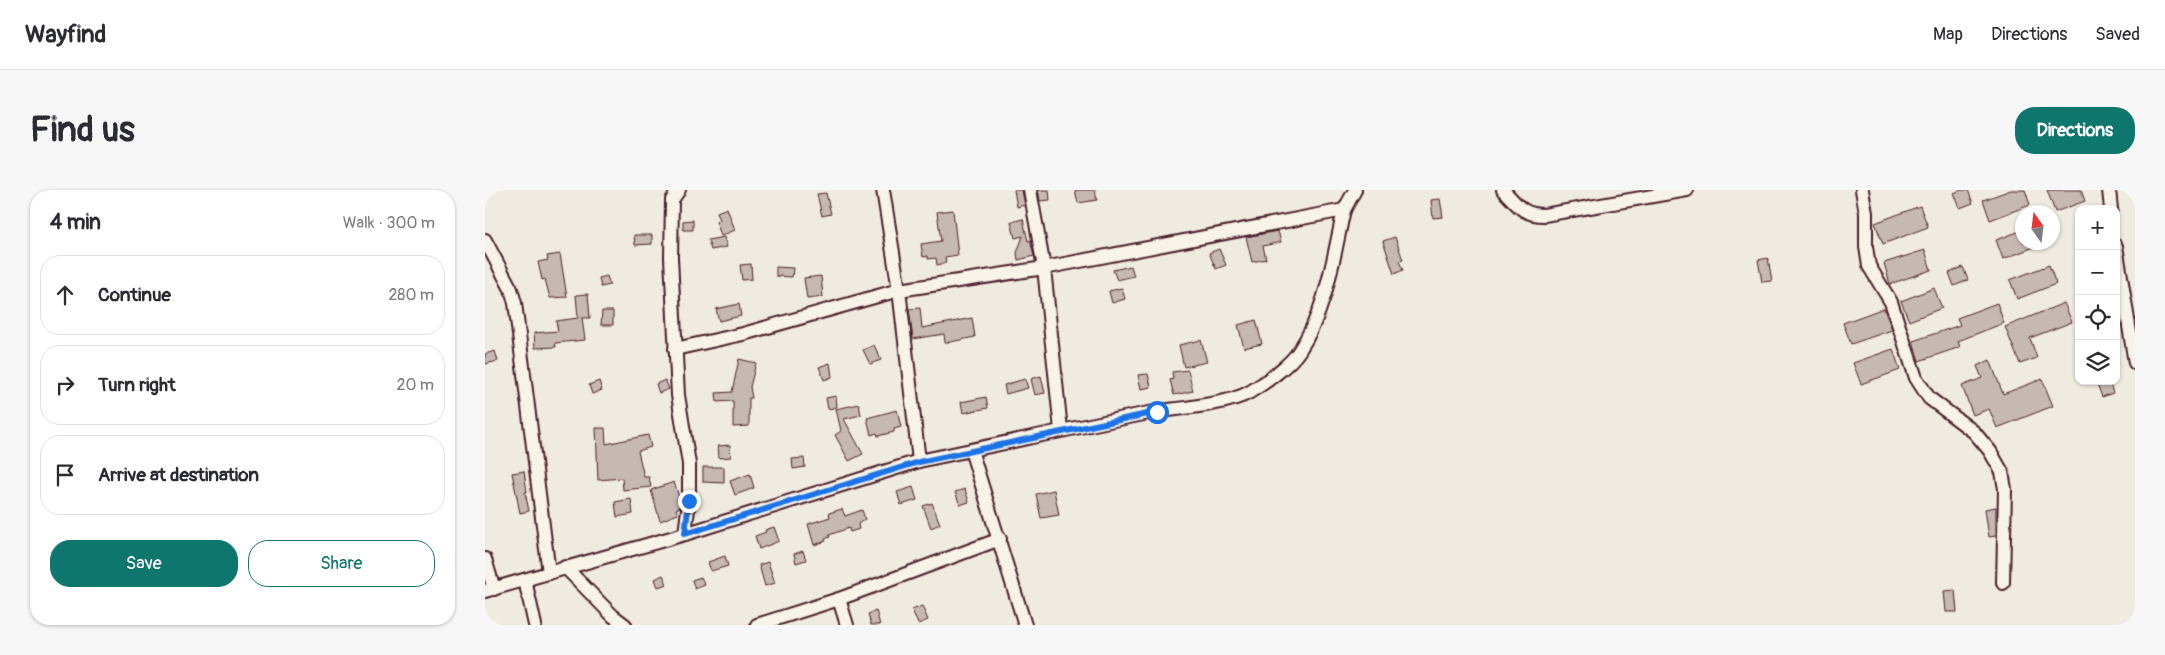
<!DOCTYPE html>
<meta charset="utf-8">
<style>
body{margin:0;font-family:Pangolin,sans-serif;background:#f7f7f7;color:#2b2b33}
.controls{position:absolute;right:15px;top:15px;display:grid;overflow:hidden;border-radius:10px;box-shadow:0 1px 4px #0004}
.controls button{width:45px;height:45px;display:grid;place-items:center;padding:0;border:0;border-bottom:1px solid #e1e1e2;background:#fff;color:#2b2b33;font:25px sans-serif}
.compass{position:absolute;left:1530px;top:15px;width:45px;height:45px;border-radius:50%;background:#fff;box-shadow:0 1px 4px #0004;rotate:346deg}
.stop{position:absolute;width:15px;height:15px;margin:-11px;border:4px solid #1a73e8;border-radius:50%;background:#fff}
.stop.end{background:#1a73e8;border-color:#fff;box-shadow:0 1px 5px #0008}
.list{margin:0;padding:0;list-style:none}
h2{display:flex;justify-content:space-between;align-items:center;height:65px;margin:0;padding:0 20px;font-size:21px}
h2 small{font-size:16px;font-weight:400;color:#7c7c81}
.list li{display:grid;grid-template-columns:32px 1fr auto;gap:15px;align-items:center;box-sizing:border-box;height:80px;margin:0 10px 10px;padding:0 10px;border:1px solid #e1e1e2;border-radius:20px}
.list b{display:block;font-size:19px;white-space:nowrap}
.list em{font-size:16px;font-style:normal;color:#7c7c81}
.actions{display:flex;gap:10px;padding:15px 20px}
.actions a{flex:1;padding:11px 0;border:1px solid #0f766e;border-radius:20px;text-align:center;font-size:18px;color:#0f766e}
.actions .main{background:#0f766e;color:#fff}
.icon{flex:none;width:28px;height:28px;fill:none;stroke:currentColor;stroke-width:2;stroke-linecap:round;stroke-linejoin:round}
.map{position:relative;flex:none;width:1650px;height:435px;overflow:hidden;border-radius:20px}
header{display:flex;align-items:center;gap:30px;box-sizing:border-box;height:70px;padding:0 25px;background:#fff;border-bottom:1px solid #e1e1e2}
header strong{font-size:24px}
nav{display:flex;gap:28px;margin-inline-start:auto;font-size:18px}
.intro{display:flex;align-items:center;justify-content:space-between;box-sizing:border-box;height:120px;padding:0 30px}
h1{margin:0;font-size:35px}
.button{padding:12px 22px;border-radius:20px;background:#0f766e;color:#fff;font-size:18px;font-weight:700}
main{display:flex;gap:30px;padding:0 30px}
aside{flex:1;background:#fff;border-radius:20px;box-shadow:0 1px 4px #0004}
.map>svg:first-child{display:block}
</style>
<header>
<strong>Wayfind</strong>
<nav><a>Map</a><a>Directions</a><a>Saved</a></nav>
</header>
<div class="intro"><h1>Find us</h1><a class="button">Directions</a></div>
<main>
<aside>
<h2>4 min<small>Walk · 300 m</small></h2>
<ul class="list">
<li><svg class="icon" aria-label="ahead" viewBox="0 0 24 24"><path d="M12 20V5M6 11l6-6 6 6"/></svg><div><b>Continue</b></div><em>280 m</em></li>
<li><svg class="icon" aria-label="right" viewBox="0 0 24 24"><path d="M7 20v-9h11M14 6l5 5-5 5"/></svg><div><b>Turn right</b></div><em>20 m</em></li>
<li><svg class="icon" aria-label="arrive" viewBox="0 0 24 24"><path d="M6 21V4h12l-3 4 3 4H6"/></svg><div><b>Arrive at destination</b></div></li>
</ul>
<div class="actions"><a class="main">Save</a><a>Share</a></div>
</aside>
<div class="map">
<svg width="1650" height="435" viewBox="0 0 1650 435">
<rect width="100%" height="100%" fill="#f0ebe0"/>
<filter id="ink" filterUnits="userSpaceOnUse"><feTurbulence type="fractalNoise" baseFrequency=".02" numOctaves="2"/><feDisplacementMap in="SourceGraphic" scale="10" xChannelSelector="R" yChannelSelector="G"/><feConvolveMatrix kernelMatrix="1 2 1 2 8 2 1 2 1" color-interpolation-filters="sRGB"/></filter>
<g filter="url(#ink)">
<!-- building -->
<g fill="#c6b8b3" stroke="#4a1f2b">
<polygon points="529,0 537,0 540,15 532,17"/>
<polygon points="553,0 564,0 565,10 555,11"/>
<polygon points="590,0 610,0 612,10 593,13"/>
<polygon points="1476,0 1483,0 1488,13 1475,18 1469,3"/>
<polygon points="1526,0 1540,0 1545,15 1505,30 1498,10"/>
<polygon points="1562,0 1596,0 1600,11 1570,22"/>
<polygon points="341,3 346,24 337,26 332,4"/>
<polygon points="955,9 958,27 948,28 946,10"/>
<polygon points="1435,16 1443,37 1398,54 1390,33"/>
<polygon points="242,18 250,40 236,46 231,31 235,30 232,22"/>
<polygon points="468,20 473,65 460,67 461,73 452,75 451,68 443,69 443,66 438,67 436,54 456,51 452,22"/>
<polygon points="538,29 543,51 545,50 549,66 533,70 532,63 538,46 530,48 526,32"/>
<polygon points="208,30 208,40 198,40 198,31"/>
<polygon points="1538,40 1538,52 1560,53 1518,69 1511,50"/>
<polygon points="793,41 796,52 778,56 781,69 767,72 761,47"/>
<polygon points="149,45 167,45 167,54 150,55"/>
<polygon points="239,47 242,57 226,60 223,50"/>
<polygon points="910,47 918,70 914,71 918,80 909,84 898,51"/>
<polygon points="734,59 741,75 731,79 724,63"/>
<polygon points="1440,60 1446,80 1405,94 1399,73"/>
<polygon points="75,64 82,107 65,108 60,89 57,90 53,72 63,70 62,66"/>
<polygon points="1283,68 1287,91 1277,92 1273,70"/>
<polygon points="266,74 267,89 257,90 255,75"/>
<polygon points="1564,75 1571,94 1532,109 1525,90"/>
<polygon points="646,76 649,86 632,90 628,80"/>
<polygon points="291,77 308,78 307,87 291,86"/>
<polygon points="1478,77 1483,90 1469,96 1464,83"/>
<polygon points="122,86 125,95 116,97 114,88"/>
<polygon points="336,86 338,107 322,109 319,88"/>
<polygon points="637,98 640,109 627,113 624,101"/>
<polygon points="1449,98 1457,118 1424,131 1416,111"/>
<polygon points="103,104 105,128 97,128 100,150 70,153 71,157 50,158 49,143 73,141 71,131 93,128 91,105"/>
<polygon points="1512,113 1519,133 1473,151 1475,157 1434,171 1428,151 1475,135 1472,128"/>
<polygon points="1579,113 1587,132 1545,148 1552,168 1535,174 1520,137"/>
<polygon points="254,114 256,126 234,131 231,119"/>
<polygon points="435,118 437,138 487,128 490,147 460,153 459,144 428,149 424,119"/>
<polygon points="1399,118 1407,140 1366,154 1358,133"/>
<polygon points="117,121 128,121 128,135 116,135"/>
<polygon points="771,130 777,154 759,158 753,135"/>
<polygon points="716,150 722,172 699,177 694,155"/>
<polygon points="389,155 396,170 385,174 378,160"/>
<polygon points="1408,159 1415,180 1376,194 1368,173"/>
<polygon points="10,161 13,171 0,174 0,164"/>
<polygon points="254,169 271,173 265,197 267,208 264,208 264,236 248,237 248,211 232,212 231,203 247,202"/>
<polygon points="1505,170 1518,204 1557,189 1568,216 1512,238 1504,219 1488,225 1477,196 1497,188 1492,176"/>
<polygon points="345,173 347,187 339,190 334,177"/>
<polygon points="703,180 708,201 689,205 685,190 688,189 687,182"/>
<polygon points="663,184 666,197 656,199 653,185"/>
<polygon points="556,186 560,203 550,205 546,189"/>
<polygon points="540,189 543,198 521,204 519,195"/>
<polygon points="180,190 184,199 174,203 171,194"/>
<polygon points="114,191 117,200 107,204 104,195"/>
<polygon points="1611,191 1624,191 1628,203 1617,207"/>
<polygon points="351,206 352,217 343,219 341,208"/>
<polygon points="501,207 503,218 478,223 476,212"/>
<polygon points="374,214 376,225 359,229 378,264 364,271 350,245 356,241 351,219"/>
<polygon points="412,220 416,237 409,239 409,242 393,246 392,243 386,245 382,228"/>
<polygon points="111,238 120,238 121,254 163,245 166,257 153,261 159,287 164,287 166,297 138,300 137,288 113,290"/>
<polygon points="245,255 246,267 234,268 233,256"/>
<polygon points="319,268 320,277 308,279 307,269"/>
<polygon points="218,277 239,277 239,293 218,292"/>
<polygon points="39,281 42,302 40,302 44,321 35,323 27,283"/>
<polygon points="265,284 269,298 250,305 245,291"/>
<polygon points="189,292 196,313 195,317 191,319 193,324 175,331 166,300"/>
<polygon points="428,297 432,310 416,315 412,302"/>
<polygon points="480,299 484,312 475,315 470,302"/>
<polygon points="569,300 574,325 556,328 551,304"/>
<polygon points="146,309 148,324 132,327 130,312"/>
<polygon points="447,313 455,334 446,338 438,316"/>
<polygon points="1511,317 1511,346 1504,347 1500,319"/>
<polygon points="357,319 360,326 377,320 380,329 373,334 374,339 365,342 364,338 344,345 345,347 340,349 341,351 329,355 323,334 345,327 344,323"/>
<polygon points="289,337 294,351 274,359 270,346 281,342 280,340"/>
<polygon points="318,361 321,370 311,373 309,364"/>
<polygon points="240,366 243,376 226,381 223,372"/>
<polygon points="283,372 290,393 280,396 274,375"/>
<polygon points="178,385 182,394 173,397 170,389"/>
<polygon points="216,387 220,395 210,399 207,390"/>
<polygon points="1470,400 1472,422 1461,422 1459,401"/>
<polygon points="437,416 443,430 433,434 427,420"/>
<polygon points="391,421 395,435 386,435 383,424"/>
</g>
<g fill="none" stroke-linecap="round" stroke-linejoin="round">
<!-- street casing -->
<g stroke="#4a1f2b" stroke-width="16">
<g id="street">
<polyline points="194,0 187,10 186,68 193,205 204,274 204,311 200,344"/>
<polyline points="398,0 414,100 434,271"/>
<polyline points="545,0 559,78 576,240"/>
<path d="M1018 0C1032 14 1037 25 1059 25L1202 0"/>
<polyline points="1377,0 1381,23 1381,57 1384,76 1406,112 1431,188 1444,208 1489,242 1505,261 1517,282 1520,299 1518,393"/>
<polyline points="1624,0 1626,19"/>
<polyline points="0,50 26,99 30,113 64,383"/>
<polyline points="1631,56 1650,173"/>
<polyline points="190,159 258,144 414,100 559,78 859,20 870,0"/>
<path d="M486 260C547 247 608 234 669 222 696 218 742 215 765 202 780 193 805 175 814 161 842 119 848 68 859 20"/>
<polyline points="0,369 9,399"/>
<polyline points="80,377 128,426 140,435"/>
<polyline points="40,390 50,435"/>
<polyline points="0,401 200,344 434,271 486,260 540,435"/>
<polyline points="354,409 362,435"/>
<polyline points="272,435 354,409 515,349"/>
</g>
</g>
<!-- street -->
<use href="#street" stroke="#f7f3e8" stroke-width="12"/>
</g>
</g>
<g fill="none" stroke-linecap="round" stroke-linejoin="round" filter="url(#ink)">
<!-- route -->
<polyline stroke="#1a73e8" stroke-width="6" points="204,311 200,344 434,272 672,222"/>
</g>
</svg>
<div class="controls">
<button>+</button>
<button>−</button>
<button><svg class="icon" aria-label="locate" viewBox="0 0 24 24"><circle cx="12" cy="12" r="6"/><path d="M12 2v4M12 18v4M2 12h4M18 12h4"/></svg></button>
<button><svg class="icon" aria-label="layers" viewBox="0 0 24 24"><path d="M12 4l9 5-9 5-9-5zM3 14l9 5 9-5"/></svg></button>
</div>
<svg class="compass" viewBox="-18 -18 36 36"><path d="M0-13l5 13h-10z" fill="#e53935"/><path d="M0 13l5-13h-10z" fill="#7c7c81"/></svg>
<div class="stop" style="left:672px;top:222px"></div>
<div class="stop end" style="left:204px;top:311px"></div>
</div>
</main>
